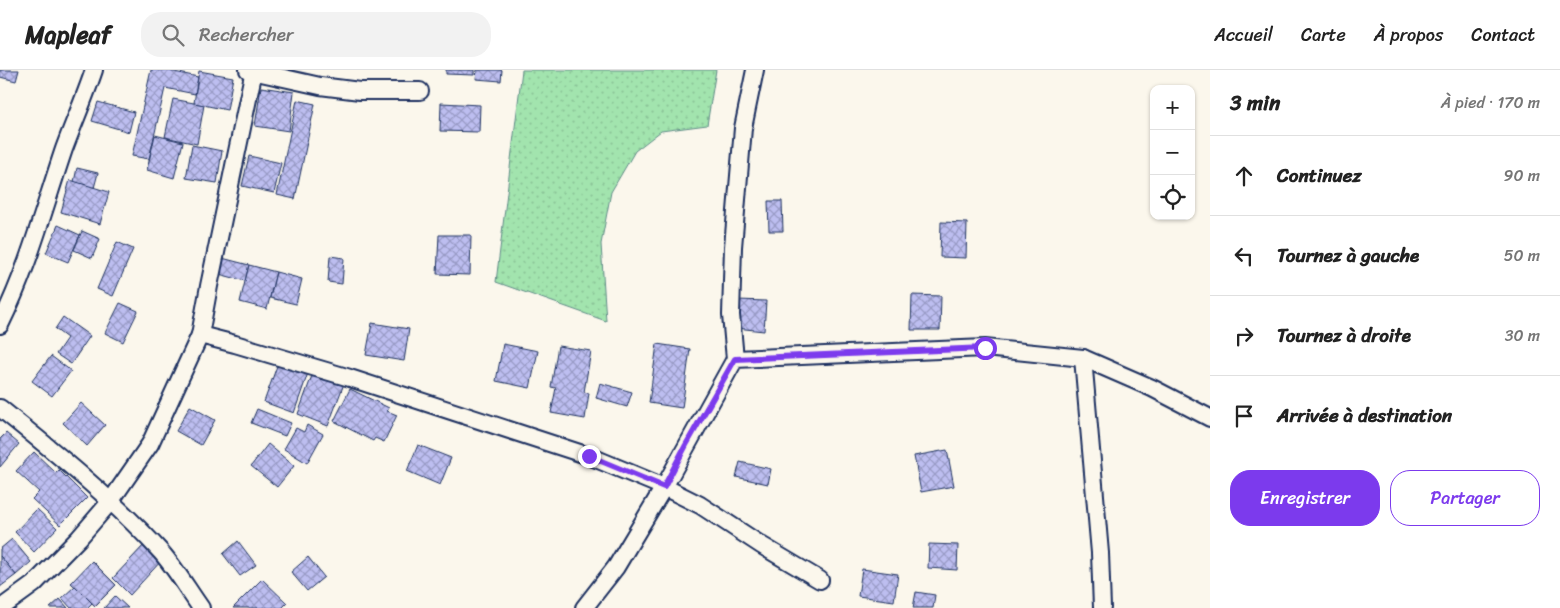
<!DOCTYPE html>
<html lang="fr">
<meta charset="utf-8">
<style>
body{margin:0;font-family:Sriracha,sans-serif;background:#f2f2f2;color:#222}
.controls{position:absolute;right:15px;top:15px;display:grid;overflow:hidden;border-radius:10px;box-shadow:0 1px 4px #0004}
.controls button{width:45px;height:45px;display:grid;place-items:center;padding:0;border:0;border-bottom:1px solid #e0e0e0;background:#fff;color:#222;font:25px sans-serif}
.stop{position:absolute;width:15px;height:15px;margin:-11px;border:4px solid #7c3aed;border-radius:50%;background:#fff}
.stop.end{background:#7c3aed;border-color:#fff;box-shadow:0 1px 5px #0008}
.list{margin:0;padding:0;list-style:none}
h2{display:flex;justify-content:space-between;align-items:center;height:65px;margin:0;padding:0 20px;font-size:21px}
h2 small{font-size:16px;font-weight:400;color:#767676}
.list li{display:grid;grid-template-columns:32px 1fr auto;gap:15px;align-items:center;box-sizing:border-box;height:80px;padding:0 20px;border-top:1px solid #e0e0e0}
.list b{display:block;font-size:19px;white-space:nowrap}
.list em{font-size:16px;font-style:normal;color:#767676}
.actions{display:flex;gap:10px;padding:15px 20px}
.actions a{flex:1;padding:11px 0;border:1px solid #7c3aed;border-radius:20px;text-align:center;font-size:18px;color:#7c3aed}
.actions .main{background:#7c3aed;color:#fff}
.icon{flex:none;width:28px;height:28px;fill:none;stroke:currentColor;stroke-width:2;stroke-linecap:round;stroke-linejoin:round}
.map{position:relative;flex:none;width:1210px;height:538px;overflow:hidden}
header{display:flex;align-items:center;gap:30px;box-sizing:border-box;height:70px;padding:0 25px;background:#fff;border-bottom:1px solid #e0e0e0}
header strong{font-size:24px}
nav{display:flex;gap:28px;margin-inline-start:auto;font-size:18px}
.search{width:350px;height:45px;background:#f2f2f2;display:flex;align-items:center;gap:12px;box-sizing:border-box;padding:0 18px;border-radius:20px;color:#767676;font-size:19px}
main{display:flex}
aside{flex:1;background:#fff}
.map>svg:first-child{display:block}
</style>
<header>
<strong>Mapleaf</strong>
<div class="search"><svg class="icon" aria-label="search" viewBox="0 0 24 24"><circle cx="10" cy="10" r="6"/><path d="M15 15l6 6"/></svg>Rechercher</div>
<nav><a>Accueil</a><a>Carte</a><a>À propos</a><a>Contact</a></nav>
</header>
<main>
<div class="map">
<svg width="1210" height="538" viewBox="0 0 1210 538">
<defs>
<pattern id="grass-dots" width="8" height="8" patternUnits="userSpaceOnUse" patternTransform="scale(1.25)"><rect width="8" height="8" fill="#a2e4ae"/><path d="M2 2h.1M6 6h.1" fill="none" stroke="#8bc498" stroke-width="1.8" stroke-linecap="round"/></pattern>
<pattern id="building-cross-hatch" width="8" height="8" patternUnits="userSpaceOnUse" patternTransform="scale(1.25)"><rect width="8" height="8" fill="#bdbef0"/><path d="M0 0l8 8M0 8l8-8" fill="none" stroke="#999bc6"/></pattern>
</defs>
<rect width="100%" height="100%" fill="#fbf7ec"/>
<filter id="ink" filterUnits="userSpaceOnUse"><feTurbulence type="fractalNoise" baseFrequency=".02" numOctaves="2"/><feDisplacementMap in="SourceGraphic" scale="10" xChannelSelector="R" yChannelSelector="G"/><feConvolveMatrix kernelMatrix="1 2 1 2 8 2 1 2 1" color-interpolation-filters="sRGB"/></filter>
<g filter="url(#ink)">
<!-- grass -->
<polygon fill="url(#grass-dots)" stroke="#5e8a86" points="522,0 716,0 707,55 661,61 635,81 611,122 601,174 606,251 496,212"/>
<!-- building -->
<g fill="url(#building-cross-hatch)" stroke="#1b2f5e">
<polygon points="0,0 19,0 16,11 0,7"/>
<polygon points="151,0 165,0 198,7 195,24 165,18 149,89 132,86"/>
<polygon points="446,0 474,0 474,5 446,4"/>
<polygon points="477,0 502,0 501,11 476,9"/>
<polygon points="199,1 233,7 227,40 194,33"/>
<polygon points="261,17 294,22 289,61 255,56"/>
<polygon points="173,29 204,35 197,74 165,67"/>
<polygon points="297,30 315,34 295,129 277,125"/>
<polygon points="98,32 134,42 129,62 92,51"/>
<polygon points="441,33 480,35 479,62 440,61"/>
<polygon points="155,65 183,72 174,108 147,100"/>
<polygon points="192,75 222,81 217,113 186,108"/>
<polygon points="249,86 281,93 274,123 242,116"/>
<polygon points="77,98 98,103 94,118 74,112"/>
<polygon points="70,110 109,122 100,154 61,142"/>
<polygon points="768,131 782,131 783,161 769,161"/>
<polygon points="941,152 967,153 966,188 940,187"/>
<polygon points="58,155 80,165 68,192 46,183"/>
<polygon points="82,161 100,169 92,188 74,180"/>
<polygon points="439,165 471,165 470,205 437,204"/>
<polygon points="117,172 133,179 113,226 97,219"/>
<polygon points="330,186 344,188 342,214 328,212"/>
<polygon points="222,188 249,195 245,211 219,204"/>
<polygon points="249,195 276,202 267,239 240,232"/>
<polygon points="276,202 302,209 296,234 270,228"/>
<polygon points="912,225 941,226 940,260 911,260"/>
<polygon points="738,230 766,231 764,261 736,258"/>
<polygon points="120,233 138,241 123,272 105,263"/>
<polygon points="63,247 90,266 71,294 56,284 67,268 55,259"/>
<polygon points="372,253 409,259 404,291 366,285"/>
<polygon points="503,274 538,281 530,318 496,311"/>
<polygon points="657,274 690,279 682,338 649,333"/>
<polygon points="558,276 591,281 584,322 589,323 585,349 551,343 556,318 551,317"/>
<polygon points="51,286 71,301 52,326 32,311"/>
<polygon points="278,293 308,303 294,343 264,332"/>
<polygon points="314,300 345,311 328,356 298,344"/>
<polygon points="600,313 632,322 627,337 596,328"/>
<polygon points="350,319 389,338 387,341 397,345 384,372 375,368 373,371 334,351"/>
<polygon points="81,333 105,355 87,376 63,353"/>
<polygon points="190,336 215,350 201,375 176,361"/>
<polygon points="257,339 291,353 285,366 251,353"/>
<polygon points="307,355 323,364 307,393 284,379 296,358 304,362"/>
<polygon points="6,363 19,374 0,397 0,369"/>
<polygon points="268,374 294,396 277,417 251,396"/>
<polygon points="418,375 451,388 440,415 407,401"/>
<polygon points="947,380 954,416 921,422 914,386"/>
<polygon points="34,382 56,403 59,400 87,428 60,455 32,429 39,422 16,401"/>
<polygon points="740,392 771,399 768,414 736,407"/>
<polygon points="37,439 57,458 34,482 15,462"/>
<polygon points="12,469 31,492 16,505 0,486 0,479"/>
<polygon points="238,471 256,495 240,506 223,484"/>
<polygon points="145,474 162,490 130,525 113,508"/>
<polygon points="929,474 958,475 957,500 928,498"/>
<polygon points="0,486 16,505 0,517"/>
<polygon points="308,487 324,507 307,521 291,502"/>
<polygon points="92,491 116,515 95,536 71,513"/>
<polygon points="862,499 898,504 894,531 858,526"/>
<polygon points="262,509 287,533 282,538 233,538"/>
<polygon points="75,516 92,533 87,538 71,538 62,528"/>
<polygon points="916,522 935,525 933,538 913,538"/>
<polygon points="115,526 128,538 104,538"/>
<polygon points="60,529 68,538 50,538"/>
</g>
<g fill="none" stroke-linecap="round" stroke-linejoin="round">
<!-- street casing -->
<g stroke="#1b2f5e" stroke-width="20">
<g id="street">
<polyline points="248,0 320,16 360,21 420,21"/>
<path d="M0 255C28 199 44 138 64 79 74 52 85 27 94 0"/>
<polyline points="200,265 235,274 350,308 589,386 664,417 700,435 761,475 820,510"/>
<polyline points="1083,288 1100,483 1102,538"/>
<polyline points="735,289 731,245 733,177 743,58 755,0"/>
<path d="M0 338C56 383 113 429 161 482 176 499 188 520 201 538"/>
<polyline points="1,538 34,514 79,468 110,432 150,374 200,265 209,216 254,0"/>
<polyline points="584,538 616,497 664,417 735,289 985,278 1083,288 1152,318 1210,348"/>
</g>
</g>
<!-- street -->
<use href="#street" stroke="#fbf7ec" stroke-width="16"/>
</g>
</g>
<g fill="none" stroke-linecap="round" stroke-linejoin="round" filter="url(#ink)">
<!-- route -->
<polyline stroke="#7c3aed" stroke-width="6" points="589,386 664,417 686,375 735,289 985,278"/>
</g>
</svg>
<div class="controls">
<button>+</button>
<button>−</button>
<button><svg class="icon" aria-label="locate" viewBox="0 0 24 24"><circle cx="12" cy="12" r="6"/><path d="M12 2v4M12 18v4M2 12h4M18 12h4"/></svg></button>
</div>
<div class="stop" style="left:985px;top:278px"></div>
<div class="stop end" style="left:589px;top:386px"></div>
</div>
<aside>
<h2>3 min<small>À pied · 170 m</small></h2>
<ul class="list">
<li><svg class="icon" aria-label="ahead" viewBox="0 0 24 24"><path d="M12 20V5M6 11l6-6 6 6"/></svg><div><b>Continuez</b></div><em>90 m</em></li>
<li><svg class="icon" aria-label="left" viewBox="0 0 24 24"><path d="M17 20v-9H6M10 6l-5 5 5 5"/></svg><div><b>Tournez à gauche</b></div><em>50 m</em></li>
<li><svg class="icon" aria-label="right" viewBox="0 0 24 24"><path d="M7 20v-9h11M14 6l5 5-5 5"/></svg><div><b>Tournez à droite</b></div><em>30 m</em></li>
<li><svg class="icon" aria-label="arrive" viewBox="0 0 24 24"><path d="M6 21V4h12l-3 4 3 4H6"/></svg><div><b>Arrivée à destination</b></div></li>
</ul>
<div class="actions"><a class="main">Enregistrer</a><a>Partager</a></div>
</aside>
</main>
